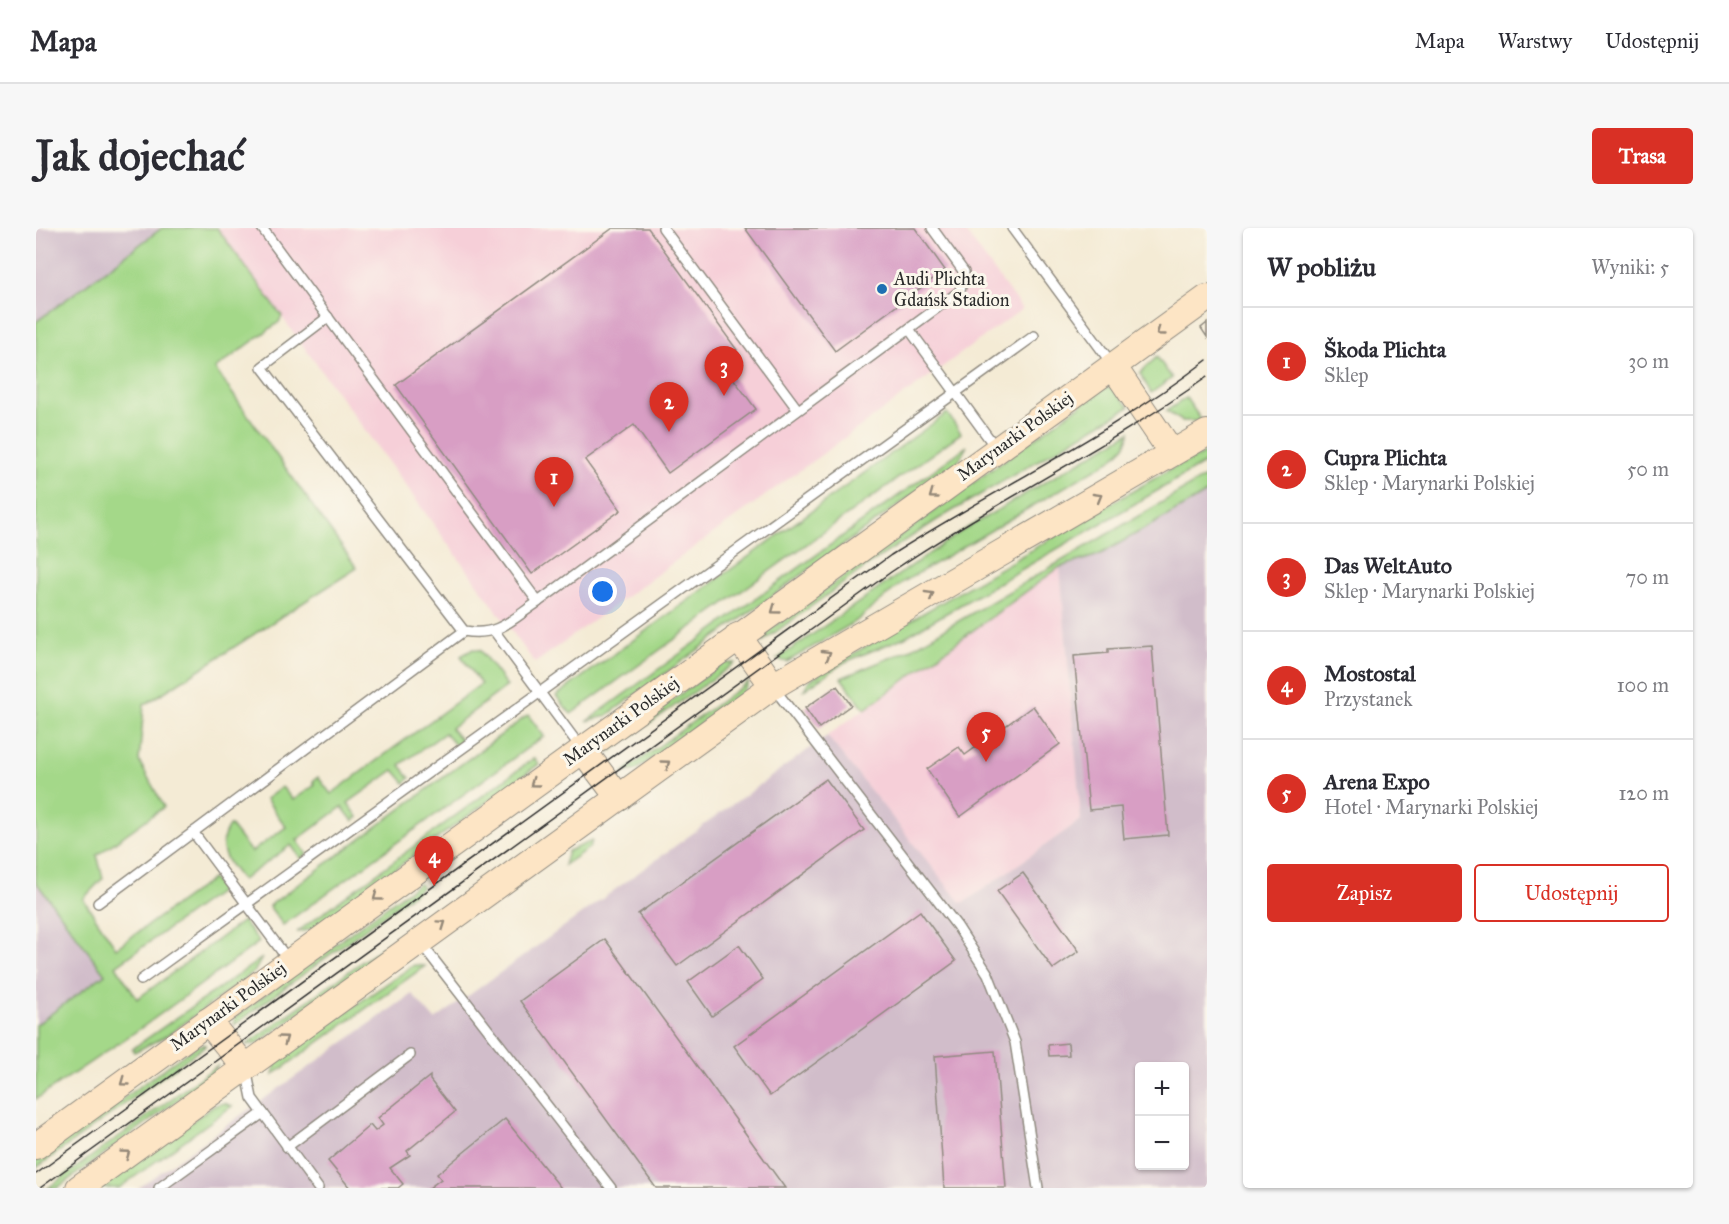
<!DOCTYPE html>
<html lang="pl">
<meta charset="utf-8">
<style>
body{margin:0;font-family:"IM FELL Great Primer",serif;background:#f7f7f7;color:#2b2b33}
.controls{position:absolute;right:18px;bottom:18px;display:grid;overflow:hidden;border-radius:6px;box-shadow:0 2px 4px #0004}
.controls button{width:54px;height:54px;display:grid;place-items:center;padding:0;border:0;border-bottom:2px solid #e1e1e2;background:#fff;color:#2b2b33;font:30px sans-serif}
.you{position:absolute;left:567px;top:364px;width:21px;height:21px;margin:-15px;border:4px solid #fff;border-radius:50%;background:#1a73e8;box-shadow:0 0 0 9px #1a73e833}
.badge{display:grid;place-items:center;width:39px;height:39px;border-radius:50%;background:#d93025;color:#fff;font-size:20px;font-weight:700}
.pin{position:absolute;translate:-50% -50px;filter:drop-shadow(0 2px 3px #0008)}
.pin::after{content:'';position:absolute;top:32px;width:21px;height:18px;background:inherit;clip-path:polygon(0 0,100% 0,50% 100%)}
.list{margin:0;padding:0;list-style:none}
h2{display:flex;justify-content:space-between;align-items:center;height:78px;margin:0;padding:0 24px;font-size:26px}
h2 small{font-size:20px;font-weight:400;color:#7c7c81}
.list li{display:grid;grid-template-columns:39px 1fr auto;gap:18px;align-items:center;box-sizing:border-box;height:108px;padding:0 24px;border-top:2px solid #e1e1e2}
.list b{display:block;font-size:22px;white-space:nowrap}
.list p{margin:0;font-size:20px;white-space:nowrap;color:#7c7c81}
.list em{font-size:20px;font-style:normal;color:#7c7c81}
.actions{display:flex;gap:12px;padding:18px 24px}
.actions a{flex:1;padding:14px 0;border:2px solid #d93025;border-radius:6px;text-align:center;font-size:21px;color:#d93025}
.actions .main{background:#d93025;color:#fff}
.map{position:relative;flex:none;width:1171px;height:960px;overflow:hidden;border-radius:6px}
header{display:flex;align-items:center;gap:36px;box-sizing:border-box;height:84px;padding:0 30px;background:#fff;border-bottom:2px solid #e1e1e2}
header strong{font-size:28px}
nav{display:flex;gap:33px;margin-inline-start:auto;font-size:21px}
.intro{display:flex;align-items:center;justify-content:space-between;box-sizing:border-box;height:144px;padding:0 36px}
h1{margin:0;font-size:42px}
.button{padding:15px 27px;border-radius:6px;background:#d93025;color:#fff;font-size:21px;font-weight:700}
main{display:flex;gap:36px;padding:0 36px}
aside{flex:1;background:#fff;border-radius:6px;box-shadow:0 2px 4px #0004}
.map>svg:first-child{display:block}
</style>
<header>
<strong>Mapa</strong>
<nav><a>Mapa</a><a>Warstwy</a><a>Udostępnij</a></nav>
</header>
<div class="intro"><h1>Jak dojechać</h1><a class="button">Trasa</a></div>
<main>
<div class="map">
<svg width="1171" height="960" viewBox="0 0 1171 960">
<rect width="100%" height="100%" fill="#fbf7ec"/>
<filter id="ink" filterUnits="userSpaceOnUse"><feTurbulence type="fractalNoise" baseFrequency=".0167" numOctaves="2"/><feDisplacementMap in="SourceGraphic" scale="12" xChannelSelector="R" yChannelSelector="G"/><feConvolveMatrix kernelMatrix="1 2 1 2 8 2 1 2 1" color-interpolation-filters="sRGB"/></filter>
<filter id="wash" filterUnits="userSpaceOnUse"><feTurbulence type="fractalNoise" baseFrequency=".008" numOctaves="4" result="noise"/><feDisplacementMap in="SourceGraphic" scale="24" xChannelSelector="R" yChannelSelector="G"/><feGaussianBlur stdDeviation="1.35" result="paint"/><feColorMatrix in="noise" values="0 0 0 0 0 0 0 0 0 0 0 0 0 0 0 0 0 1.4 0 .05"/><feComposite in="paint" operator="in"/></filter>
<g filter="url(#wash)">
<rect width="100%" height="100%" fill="#f4ebd5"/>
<!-- built -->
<g fill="#f6cfd8">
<polygon points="181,0 927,0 986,81 499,435"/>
<polygon points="1024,339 1045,592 929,674 924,675 791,508"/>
</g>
<!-- industrial -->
<g fill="#d1bdca" fill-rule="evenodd">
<polygon points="0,0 126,0 0,94"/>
<path d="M1171 265V960H102L376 766 399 792 791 508 924 674H929L1045 592 1024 339 1063 327ZM1104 838H1148V938H1104Z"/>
<polygon points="0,654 69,746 0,797"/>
</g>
<!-- green -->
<g fill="#a4d889" stroke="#68825a" stroke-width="1.5">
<polygon points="126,0 181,0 246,88 243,94 179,141 321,340 108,477 103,533 128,579 61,627 67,650 47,671 80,720 176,651 186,662 80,738 101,771 207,693 223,714 108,798 0,871 0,797 69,746 0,654 0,94"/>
<polygon points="1121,129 1136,150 1115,165 1104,145"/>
<polygon points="1076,159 1093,179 901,292 842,330 727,413 731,404 1068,160"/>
<polygon points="1150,170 1166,193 1146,193 1130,183"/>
<polygon points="911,185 925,205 535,486 520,468"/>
<polygon points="1094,204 1089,218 1075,232 867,354 819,394 751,434 741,431 926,303"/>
<polygon points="931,218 922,234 570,488 551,493"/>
<polygon points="1171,224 1171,234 869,409 809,434 768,462 772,454 786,444 1133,242"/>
<polygon points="1171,248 1171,265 1063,327 1024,339 829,481 805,450 873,422"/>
<path d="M437 421 444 422 471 458 415 500 426 513 420 518 409 505 364 537 374 550 369 555 358 542 312 575 322 589 317 593 306 579 261 612 271 626 265 631 255 617 206 652C191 635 178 618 194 597L215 624 250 599 230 571 246 559 257 572 279 557 277 553 282 549 295 566 445 456 425 428Z"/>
<polygon points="688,435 699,435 572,525 577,515"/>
<polygon points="713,453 707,464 600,542 586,545"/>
<polygon points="492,487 508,508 247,697 233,678"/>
<polygon points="498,530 503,536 277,701 261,704"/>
<polygon points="556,613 554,619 528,637 532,623"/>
<polygon points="383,655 386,659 198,797 199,789"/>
<polygon points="401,680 405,684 220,816 210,817"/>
<polygon points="226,730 218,744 132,807 98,824 96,821"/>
<polygon points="378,737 389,738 237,847 240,834 247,827"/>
<polygon points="168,816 170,817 0,940 0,933 160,818"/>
<polygon points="182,837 175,848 21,960 12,960"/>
<polygon points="188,875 196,878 83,960 64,960 177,878"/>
</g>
<g id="blocks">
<!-- building -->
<g fill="#d89ec4">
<polygon points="577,0 612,0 701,122 685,134 720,181 632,245 598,197 549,232 585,282 496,346 360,157"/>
<polygon points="709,0 879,0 909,42 799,123"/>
<polygon points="1171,95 1171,109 1165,100"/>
<polygon points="1116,418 1132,607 1088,611 1085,579 1053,582 1038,428 1072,425 1072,421"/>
<polygon points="801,458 815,477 783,500 769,480"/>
<polygon points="997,478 1024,516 924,589 891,541 923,519 929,527 940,519 936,513 950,503 954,509"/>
<polygon points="790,551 828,602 641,738 602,686"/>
<polygon points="987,645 1043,723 1017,741 961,663"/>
<polygon points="884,683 920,733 734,868 698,818"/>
<polygon points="569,711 749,960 620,960 484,773"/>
<polygon points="703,717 727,751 676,788 652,754"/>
<polygon points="1032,815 1033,827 1013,828 1012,817"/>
<polygon points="959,823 970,960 908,960 899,828"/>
<polygon points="394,848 394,852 419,884 371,923 374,927 354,940 367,956 362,960 314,960 292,933 334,897 339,903 347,897 342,890"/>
<polygon points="469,891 525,960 393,960 405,951 401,946"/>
</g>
</g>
</g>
<g filter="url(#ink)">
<use href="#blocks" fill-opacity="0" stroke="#908b80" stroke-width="1.5"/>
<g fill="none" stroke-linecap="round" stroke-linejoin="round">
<!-- lane casing -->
<g stroke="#908b80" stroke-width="12">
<g id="lane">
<polyline points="226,0 502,374"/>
<polyline points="627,0 762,182"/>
<polyline points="976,0 1076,136"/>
<path d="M292 89 226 139 428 403C462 409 475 392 502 374L924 63 928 44 896 0"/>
<polyline points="873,101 960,220"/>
<polyline points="459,404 545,520"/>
<polyline points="737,459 921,698 952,746 979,814 1002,960"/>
<polyline points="157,604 253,733"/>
<polyline points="62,675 428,403"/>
<polyline points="384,714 575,960"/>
<polyline points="105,752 998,108"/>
<polyline points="210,841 216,870 282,960"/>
<polyline points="251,919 374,827"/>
<polyline points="123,960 227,885"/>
</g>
</g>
<!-- secondary casing -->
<g stroke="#908b80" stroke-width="28">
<g id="secondary">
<polyline points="1077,138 1136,225"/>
<polyline points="702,408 737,458"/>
<polyline points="546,521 583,570"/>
<polyline points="172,793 209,839"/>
<polyline points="0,918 1171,70"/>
<polyline points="43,960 737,458 1171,205"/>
</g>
</g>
<!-- lane -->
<use href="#lane" stroke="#fff" stroke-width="9"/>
<!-- secondary -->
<use href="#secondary" stroke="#fde5c5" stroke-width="26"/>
<!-- tram -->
<g stroke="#2b2b2b" stroke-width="1.5">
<path d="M0 946 855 327C959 261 1073 207 1171 132"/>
<path d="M4 960 855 344C958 274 1070 221 1171 149"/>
</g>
</g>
<!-- one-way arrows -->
<defs><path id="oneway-chevron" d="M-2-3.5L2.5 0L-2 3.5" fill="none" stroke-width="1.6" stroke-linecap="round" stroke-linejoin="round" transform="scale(1.5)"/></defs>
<g stroke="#948878">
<use href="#oneway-chevron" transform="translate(1124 104) rotate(144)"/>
<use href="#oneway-chevron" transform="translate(897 267) rotate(144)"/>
<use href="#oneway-chevron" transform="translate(1062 269) rotate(-30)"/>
<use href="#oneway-chevron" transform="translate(894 367) rotate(-30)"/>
<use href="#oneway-chevron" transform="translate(739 382) rotate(144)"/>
<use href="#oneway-chevron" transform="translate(791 426) rotate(-30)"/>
<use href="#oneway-chevron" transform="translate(630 536) rotate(-36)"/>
<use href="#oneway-chevron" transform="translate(498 555) rotate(144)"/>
<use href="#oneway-chevron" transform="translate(341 669) rotate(144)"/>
<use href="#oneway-chevron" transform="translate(406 696) rotate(-35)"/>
<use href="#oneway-chevron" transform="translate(248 811) rotate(-36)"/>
<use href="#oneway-chevron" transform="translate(88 854) rotate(144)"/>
<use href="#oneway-chevron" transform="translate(90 926) rotate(-36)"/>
</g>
</g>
<!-- markers -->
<circle fill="#1f6fb2" stroke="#fbf7ec" stroke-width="2" cx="846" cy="61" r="6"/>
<g text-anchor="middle" stroke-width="6" stroke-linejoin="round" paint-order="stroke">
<!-- poi labels -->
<g font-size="18" fill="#2b2b2b" stroke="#fbf7ec" text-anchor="start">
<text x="858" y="57">Audi Plichta<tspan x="858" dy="21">Gdańsk Stadion</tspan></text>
</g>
<!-- street labels -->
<g font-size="18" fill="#2b2b2b" stroke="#fbf7ec">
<text transform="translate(979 208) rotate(-36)" y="6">Marynarki Polskiej</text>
<text transform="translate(585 493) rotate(-36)" y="6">Marynarki Polskiej</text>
<text transform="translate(192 778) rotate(-36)" y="6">Marynarki Polskiej</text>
</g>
</g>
</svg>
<div class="controls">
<button>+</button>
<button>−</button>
</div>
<div class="you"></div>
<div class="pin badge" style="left:518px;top:279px">1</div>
<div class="pin badge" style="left:633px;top:204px">2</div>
<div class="pin badge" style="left:688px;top:168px">3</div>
<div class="pin badge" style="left:398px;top:658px">4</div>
<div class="pin badge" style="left:950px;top:534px">5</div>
</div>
<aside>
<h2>W pobliżu<small>Wyniki: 5</small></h2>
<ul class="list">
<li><span class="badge">1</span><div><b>Škoda Plichta</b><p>Sklep</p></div><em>30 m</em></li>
<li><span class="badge">2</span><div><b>Cupra Plichta</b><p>Sklep · Marynarki Polskiej</p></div><em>50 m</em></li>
<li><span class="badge">3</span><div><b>Das WeltAuto</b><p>Sklep · Marynarki Polskiej</p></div><em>70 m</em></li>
<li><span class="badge">4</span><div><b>Mostostal</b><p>Przystanek</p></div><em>100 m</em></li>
<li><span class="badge">5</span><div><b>Arena Expo</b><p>Hotel · Marynarki Polskiej</p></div><em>120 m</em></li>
</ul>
<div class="actions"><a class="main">Zapisz</a><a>Udostępnij</a></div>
</aside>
</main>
